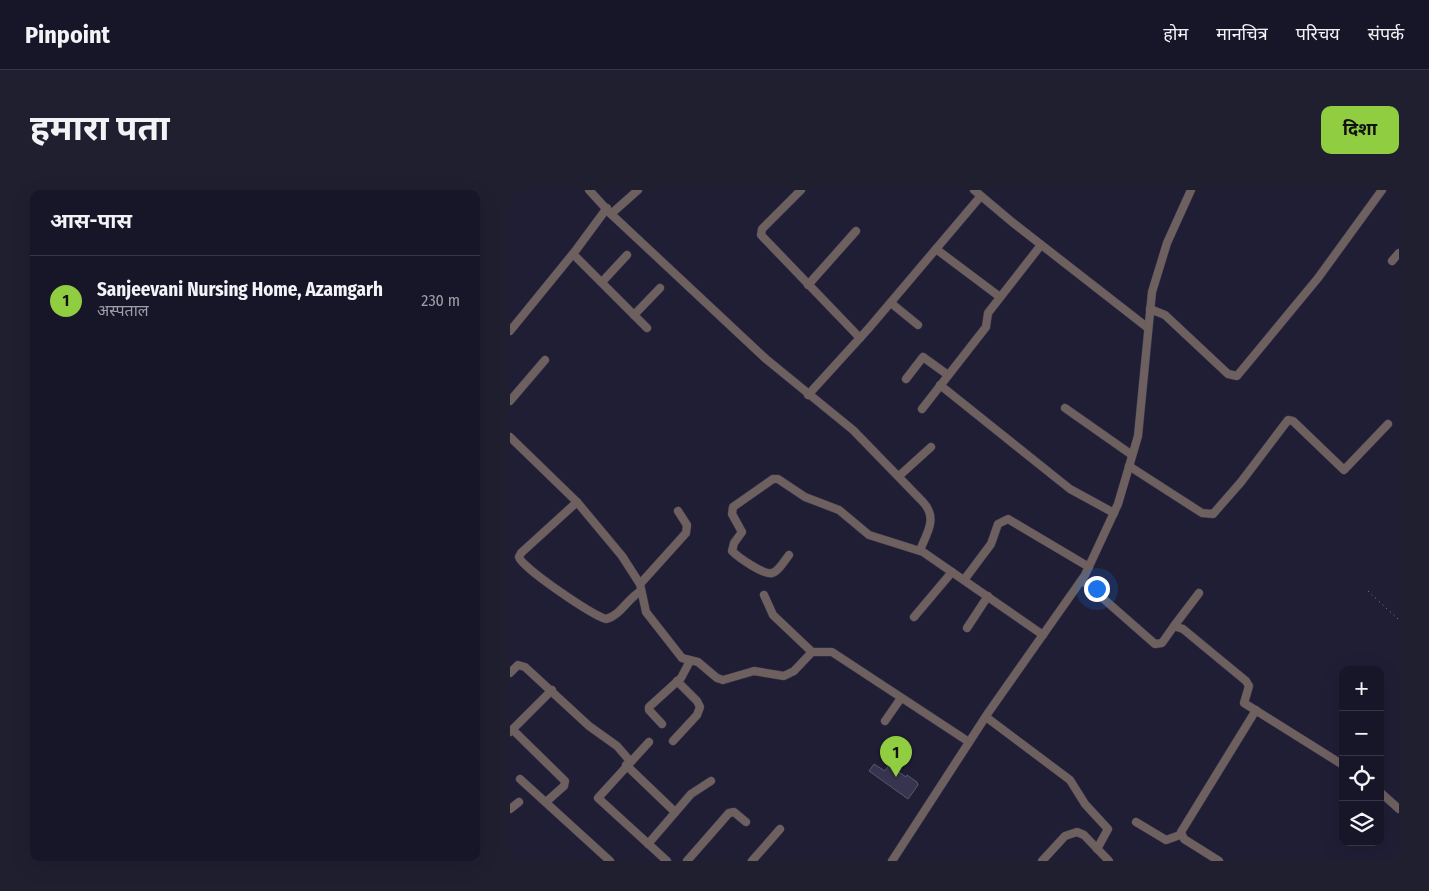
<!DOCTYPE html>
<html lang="hi">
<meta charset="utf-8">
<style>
body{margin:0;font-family:"Fira Sans Condensed","Noto Sans Devanagari",sans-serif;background:#201f30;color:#f1f3f6}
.controls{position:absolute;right:15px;bottom:15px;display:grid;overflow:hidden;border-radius:10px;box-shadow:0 5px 20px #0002}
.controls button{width:45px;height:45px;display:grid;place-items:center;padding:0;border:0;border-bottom:1px solid #363545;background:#171628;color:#f1f3f6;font:25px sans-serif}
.you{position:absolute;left:586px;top:398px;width:18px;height:18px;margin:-12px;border:4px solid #fff;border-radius:50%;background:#1a73e8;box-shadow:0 0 0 8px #1a73e833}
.badge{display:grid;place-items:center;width:32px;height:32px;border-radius:50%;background:#90cd41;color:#111;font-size:16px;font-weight:700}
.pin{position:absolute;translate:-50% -41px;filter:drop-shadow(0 1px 2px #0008)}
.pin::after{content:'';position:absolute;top:26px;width:18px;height:15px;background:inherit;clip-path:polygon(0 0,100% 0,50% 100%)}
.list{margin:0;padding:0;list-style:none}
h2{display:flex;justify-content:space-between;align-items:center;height:65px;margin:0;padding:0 20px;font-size:21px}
h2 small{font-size:16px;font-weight:400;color:#9e9fa8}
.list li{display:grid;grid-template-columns:32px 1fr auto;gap:15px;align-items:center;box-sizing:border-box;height:90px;padding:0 20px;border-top:1px solid #363545}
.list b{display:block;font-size:19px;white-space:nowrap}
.list p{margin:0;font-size:16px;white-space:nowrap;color:#9e9fa8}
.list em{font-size:16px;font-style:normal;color:#9e9fa8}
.icon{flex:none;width:28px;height:28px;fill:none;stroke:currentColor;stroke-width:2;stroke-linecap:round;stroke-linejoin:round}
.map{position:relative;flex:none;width:889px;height:671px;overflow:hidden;border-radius:10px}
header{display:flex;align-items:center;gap:30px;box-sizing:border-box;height:70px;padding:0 25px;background:#171628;border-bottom:1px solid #363545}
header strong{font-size:24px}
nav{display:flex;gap:28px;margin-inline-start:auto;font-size:18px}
.intro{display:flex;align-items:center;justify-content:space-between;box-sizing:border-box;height:120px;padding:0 30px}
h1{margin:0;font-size:35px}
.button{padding:12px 22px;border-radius:10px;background:#90cd41;color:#111;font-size:18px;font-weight:700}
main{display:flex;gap:30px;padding:0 30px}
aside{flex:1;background:#171628;border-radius:10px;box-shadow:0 5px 20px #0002}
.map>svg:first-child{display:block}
</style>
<header>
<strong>Pinpoint</strong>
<nav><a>होम</a><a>मानचित्र</a><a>परिचय</a><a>संपर्क</a></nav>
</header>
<div class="intro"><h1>हमारा पता</h1><a class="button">दिशा</a></div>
<main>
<aside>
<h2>आस-पास<small></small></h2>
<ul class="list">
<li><span class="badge">1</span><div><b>Sanjeevani Nursing Home, Azamgarh</b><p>अस्पताल</p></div><em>230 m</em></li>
</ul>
</aside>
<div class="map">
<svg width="889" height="671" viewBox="0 0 889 671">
<rect width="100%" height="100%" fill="#1f1e35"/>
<!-- building -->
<polygon fill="#36344e" stroke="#585772" points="364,574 375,581 379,575 396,587 397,585 407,592 408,595 398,609 359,581"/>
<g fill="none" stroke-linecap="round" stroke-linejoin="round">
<!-- minor casing -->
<g stroke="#3b3a50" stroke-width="9">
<g id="minor">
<path d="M79 0 101 24 256 169 343 240 413 312C428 328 417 343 410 360"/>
<polyline points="291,0 252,39 251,45 350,148"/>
<polyline points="464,0 502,32 638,138"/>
<polyline points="101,24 128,0"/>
<polyline points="426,59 490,107"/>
<polyline points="63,64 137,138"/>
<polyline points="882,71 889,63"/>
<polyline points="92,92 117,65"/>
<polyline points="298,95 346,41"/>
<polyline points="381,113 408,135"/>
<polyline points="640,119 655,125 718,184 727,186 808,88 872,0"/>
<polyline points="124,125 150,98"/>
<polyline points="0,141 66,60 97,18"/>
<polyline points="396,189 413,167 438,185"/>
<polyline points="430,195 560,299 604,323"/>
<polyline points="298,205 359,138 470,7"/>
<polyline points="0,211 35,170"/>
<polyline points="555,218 622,265"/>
<polyline points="412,219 476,137 478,123 531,55"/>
<polyline points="0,247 67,312 112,366 130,394 136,422 172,468 188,472 207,488 213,490 244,481 274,486 284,481 302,462"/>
<polyline points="619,276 692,323 703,324 731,292 778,230 783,231 834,280 878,234"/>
<polyline points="389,286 421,257"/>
<path d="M67 312 11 363 9 367C12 378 82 425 96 429 110 426 118 408 131 401"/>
<path d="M279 365C275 370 268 382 262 383 253 385 228 367 222 361L224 353 232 342 222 324 223 317 263 289H268L295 307 329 320 359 345 413 362 533 445"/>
<polyline points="454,390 481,354 488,334 498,329 579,377"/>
<polyline points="572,390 645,454 652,453 664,436 673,439 736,491 739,496 734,513 833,575"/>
<polyline points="130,394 176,343 177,335 168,321"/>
<polyline points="254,405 263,425 302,462 322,462 459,552"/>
<polyline points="404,427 442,382"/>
<polyline points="664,436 689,403"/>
<polyline points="457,438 478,406"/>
<polyline points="0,483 8,475 15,477 79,536 107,556 120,571"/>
<polyline points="476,527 560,590 575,614 598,639 587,659"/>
<polyline points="375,531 391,508"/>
<polyline points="152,534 139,520 139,517 171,488 180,471"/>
<polyline points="3,540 55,591 54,596 36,612"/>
<polyline points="0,542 42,500"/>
<polyline points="163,551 187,525 190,517 187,511 167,491"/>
<polyline points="139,552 88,608 157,671"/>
<polyline points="116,575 165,622"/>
<polyline points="10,589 100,671"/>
<polyline points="870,602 889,619"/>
<polyline points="0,619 9,612"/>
<polyline points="626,632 656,650 670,645"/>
<polyline points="138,654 181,604 201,591"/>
<polyline points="177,671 219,623 224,622 236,632"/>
<polyline points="242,671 270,639"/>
<polyline points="382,671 478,523 575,385 608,314 628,246 642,102 657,53 681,0"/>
<polyline points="532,671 555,646 567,642 574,645 599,671"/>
<polyline points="709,671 674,649 671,642 746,520"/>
</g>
</g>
<!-- path -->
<polyline stroke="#8b8a9d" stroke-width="1" stroke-dasharray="1 4" stroke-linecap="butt" points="858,401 889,430"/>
<!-- minor -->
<use href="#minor" stroke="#6f6060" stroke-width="8"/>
</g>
</svg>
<div class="controls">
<button>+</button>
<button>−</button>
<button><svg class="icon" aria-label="locate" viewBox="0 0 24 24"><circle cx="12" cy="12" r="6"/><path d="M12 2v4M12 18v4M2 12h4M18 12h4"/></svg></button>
<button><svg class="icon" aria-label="layers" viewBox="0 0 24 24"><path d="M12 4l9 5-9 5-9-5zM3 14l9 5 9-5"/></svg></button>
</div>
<div class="you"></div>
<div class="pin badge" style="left:386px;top:587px">1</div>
</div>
</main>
